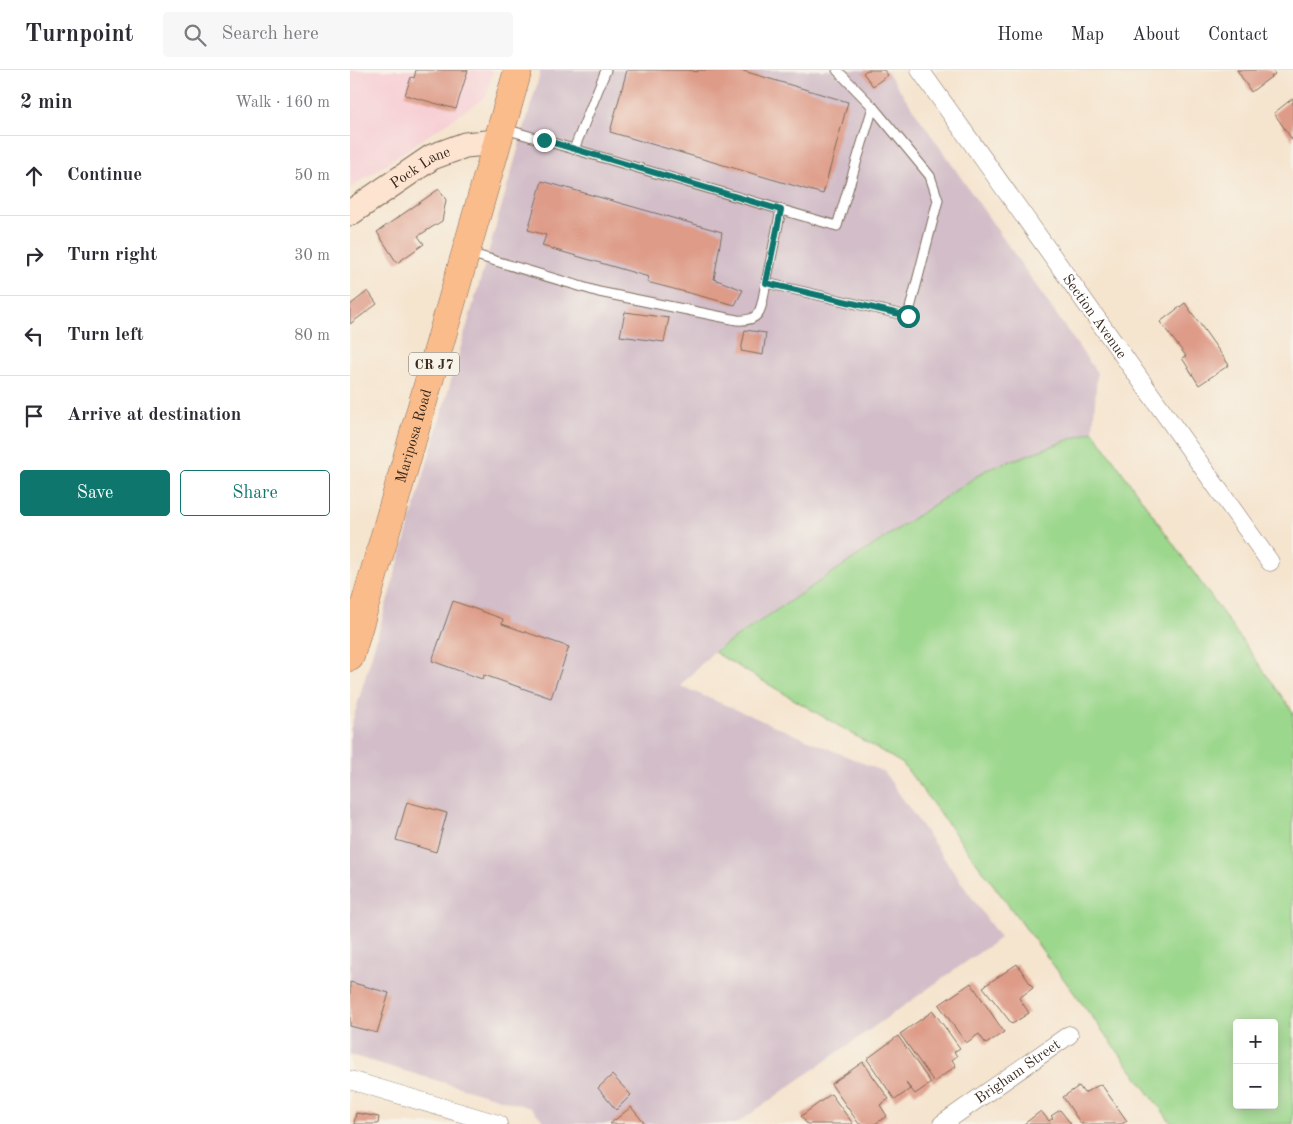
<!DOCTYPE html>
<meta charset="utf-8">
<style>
body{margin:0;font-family:"Old Standard TT",serif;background:#f7f7f7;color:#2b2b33}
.controls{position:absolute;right:15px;bottom:15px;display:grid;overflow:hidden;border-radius:5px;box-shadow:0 2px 12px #0003}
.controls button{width:45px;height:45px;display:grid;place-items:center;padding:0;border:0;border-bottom:1px solid #e1e1e2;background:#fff;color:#2b2b33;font:25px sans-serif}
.stop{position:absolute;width:15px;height:15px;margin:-11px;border:4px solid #0f766e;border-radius:50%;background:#fff}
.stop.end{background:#0f766e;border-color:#fff;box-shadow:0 1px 5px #0008}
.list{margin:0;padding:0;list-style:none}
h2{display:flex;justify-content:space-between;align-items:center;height:65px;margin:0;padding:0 20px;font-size:21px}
h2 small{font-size:16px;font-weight:400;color:#7c7c81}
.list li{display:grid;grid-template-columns:32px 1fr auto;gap:15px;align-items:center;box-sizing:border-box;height:80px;padding:0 20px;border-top:1px solid #e1e1e2}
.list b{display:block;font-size:19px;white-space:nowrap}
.list em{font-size:16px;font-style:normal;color:#7c7c81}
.actions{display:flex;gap:10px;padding:15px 20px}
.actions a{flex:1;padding:11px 0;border:1px solid #0f766e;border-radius:5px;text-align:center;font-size:18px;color:#0f766e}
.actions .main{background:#0f766e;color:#fff}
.icon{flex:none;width:28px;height:28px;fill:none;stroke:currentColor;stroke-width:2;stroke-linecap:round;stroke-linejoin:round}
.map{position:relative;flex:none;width:943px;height:1054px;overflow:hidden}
header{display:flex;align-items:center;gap:30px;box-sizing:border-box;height:70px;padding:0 25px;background:#fff;border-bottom:1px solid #e1e1e2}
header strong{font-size:24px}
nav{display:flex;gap:28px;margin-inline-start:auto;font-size:18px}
.search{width:350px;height:45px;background:#f7f7f7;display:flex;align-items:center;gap:12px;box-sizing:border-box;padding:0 18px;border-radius:5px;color:#7c7c81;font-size:19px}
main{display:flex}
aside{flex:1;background:#fff}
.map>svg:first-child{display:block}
</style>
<header>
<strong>Turnpoint</strong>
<div class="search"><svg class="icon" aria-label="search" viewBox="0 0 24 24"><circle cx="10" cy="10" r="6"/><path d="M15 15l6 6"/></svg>Search here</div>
<nav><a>Home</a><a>Map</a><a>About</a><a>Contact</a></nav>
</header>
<main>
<aside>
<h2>2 min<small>Walk · 160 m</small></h2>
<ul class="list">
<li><svg class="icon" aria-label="ahead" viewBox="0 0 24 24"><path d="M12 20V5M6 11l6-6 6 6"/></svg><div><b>Continue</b></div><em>50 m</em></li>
<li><svg class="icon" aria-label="right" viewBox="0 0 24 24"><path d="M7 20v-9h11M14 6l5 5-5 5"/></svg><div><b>Turn right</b></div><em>30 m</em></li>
<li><svg class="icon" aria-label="left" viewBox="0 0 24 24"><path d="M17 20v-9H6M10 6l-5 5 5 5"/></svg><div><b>Turn left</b></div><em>80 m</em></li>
<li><svg class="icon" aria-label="arrive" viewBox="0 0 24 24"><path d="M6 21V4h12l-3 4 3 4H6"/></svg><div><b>Arrive at destination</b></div></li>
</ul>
<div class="actions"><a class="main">Save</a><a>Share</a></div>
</aside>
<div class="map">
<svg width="943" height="1054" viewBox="0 0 943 1054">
<rect width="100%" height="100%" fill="#f7f3e8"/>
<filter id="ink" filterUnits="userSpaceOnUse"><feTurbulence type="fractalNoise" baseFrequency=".02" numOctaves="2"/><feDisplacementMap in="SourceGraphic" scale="10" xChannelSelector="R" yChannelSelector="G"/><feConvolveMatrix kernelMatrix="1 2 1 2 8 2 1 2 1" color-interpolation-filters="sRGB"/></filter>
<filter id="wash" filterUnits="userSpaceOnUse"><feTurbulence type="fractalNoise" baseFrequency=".0096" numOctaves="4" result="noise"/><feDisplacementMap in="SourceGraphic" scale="20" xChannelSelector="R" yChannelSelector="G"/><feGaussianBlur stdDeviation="1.12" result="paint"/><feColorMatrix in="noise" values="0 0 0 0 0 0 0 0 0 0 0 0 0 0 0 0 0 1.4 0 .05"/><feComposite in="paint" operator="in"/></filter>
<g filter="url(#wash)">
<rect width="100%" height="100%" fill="#f5e4ce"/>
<!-- built -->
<polygon fill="#f7cfd5" points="0,0 143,0 137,26 0,118"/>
<!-- industrial -->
<polygon fill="#d2bdc8" points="191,0 536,0 747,303 743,361 636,400 364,581 330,616 534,702 650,868 386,1054 197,1054 181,1038 0,985 0,660"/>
<!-- green -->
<path fill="#9bd78c" stroke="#6b8055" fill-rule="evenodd" d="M743 361 943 642V1054H822L553 694 364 582 636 400ZM887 953H924V1035H887Z"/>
<g id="blocks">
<!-- building -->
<g fill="#de9b88">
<polygon points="66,0 118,0 106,39 55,25 61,7 64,8"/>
<polygon points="277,0 339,0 347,2 348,0 390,0 498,32 473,124 260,62"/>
<polygon points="517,0 534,0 538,5 523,16 513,3"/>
<polygon points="887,0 922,0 925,4 901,22"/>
<polygon points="943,28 943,71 924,43"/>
<polygon points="192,111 372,162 364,209 393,220 385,235 297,212 299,207 192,176 196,165 178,160"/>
<polygon points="89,119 96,130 92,151 68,166 74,174 47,193 27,162"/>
<polygon points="18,221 27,234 0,254 0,235"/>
<polygon points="835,233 879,295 849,315 832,288 836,286 810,252"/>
<polygon points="275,242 319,248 314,272 270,266"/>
<polygon points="395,260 416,263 413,285 391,281"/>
<polygon points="103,531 153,549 152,554 219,577 201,628 134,605 132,609 82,591"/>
<polygon points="57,732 97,743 86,782 46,770"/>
<polygon points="667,894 683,918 669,928 679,943 662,954 633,917"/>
<polygon points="0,912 39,923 27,963 0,956"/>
<polygon points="621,913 654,962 636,974 629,964 616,973 589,935"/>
<polygon points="583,941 610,978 604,982 607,986 602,990 606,996 584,1012 550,964"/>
<polygon points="548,966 581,1013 565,1024 556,1013 560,1019 545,1030 517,989"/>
<polygon points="513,992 539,1029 530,1035 537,1046 525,1054 509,1054 481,1014"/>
<polygon points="262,1005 281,1025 266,1040 248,1018"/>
<polygon points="751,1014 777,1051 772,1054 731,1054 713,1027 729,1016 734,1023"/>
<polygon points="481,1024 503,1054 457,1054 451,1046"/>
<polygon points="281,1037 295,1054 260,1054"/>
<polygon points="710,1040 721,1054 674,1054 691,1041 699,1051 703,1048 701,1046"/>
<polygon points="6,1043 29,1047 28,1054 4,1054"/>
</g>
</g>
</g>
<g filter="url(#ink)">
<use href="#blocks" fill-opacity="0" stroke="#7c6b5c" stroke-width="1"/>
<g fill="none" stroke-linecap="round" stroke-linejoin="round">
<!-- lane casing -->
<g stroke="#7c6b5c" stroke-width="11">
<g id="lane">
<polyline points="155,59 487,156 523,37 487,0"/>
<polyline points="224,79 256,0"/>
<polyline points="431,140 416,213 558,246 588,130 580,106 523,37"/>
<path d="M119 183 249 222 387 250C414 252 411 235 416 213"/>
</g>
</g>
<!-- street casing -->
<g stroke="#7c6b5c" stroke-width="19">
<g id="street">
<path id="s1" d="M570 0 920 492"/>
<polyline points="0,1010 148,1054"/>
<path id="s2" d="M592 1054 719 965"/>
</g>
</g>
<!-- secondary casing -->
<g stroke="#7c6b5c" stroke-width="27">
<g id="secondary">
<path id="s3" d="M0 143 82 87 115 75 147 72"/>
</g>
</g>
<!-- primary casing -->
<g stroke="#7c6b5c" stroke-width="29">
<g id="primary">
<path id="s4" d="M0 587 168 0"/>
</g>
</g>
<!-- lane -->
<use href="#lane" stroke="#fff" stroke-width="9"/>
<!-- street -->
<use href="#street" stroke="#fff" stroke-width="18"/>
<!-- secondary -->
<use href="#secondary" stroke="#fde4d1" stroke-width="25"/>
<!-- primary -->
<use href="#primary" stroke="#fabc8b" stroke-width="28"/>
</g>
</g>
<g fill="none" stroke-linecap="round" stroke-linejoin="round" filter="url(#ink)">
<!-- route -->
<polyline stroke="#0f766e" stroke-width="6" points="194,70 431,140 416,213 558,246"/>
</g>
<g text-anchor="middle" stroke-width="4" stroke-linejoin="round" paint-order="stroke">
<!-- shield labels -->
<rect fill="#f7f3e8" stroke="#73665b" stroke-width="1" x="59" y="282.5" width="50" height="23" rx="4"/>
<g font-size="14" font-weight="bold" fill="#3b2a1e">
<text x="84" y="299">CR J7</text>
</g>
<!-- street labels -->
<g font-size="15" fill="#3b2a1e" stroke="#f7f3e8">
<text dy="5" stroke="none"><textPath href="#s3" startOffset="84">Pock Lane</textPath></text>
<text dy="5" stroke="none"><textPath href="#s1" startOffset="302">Section Avenue</textPath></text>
<text dy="5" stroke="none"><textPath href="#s4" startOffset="230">Mariposa Road</textPath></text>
<text dy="5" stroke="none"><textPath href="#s2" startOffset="92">Brigham Street</textPath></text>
</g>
</g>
</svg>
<div class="controls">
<button>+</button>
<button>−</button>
</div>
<div class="stop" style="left:558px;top:246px"></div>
<div class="stop end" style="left:194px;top:70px"></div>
</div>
</main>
